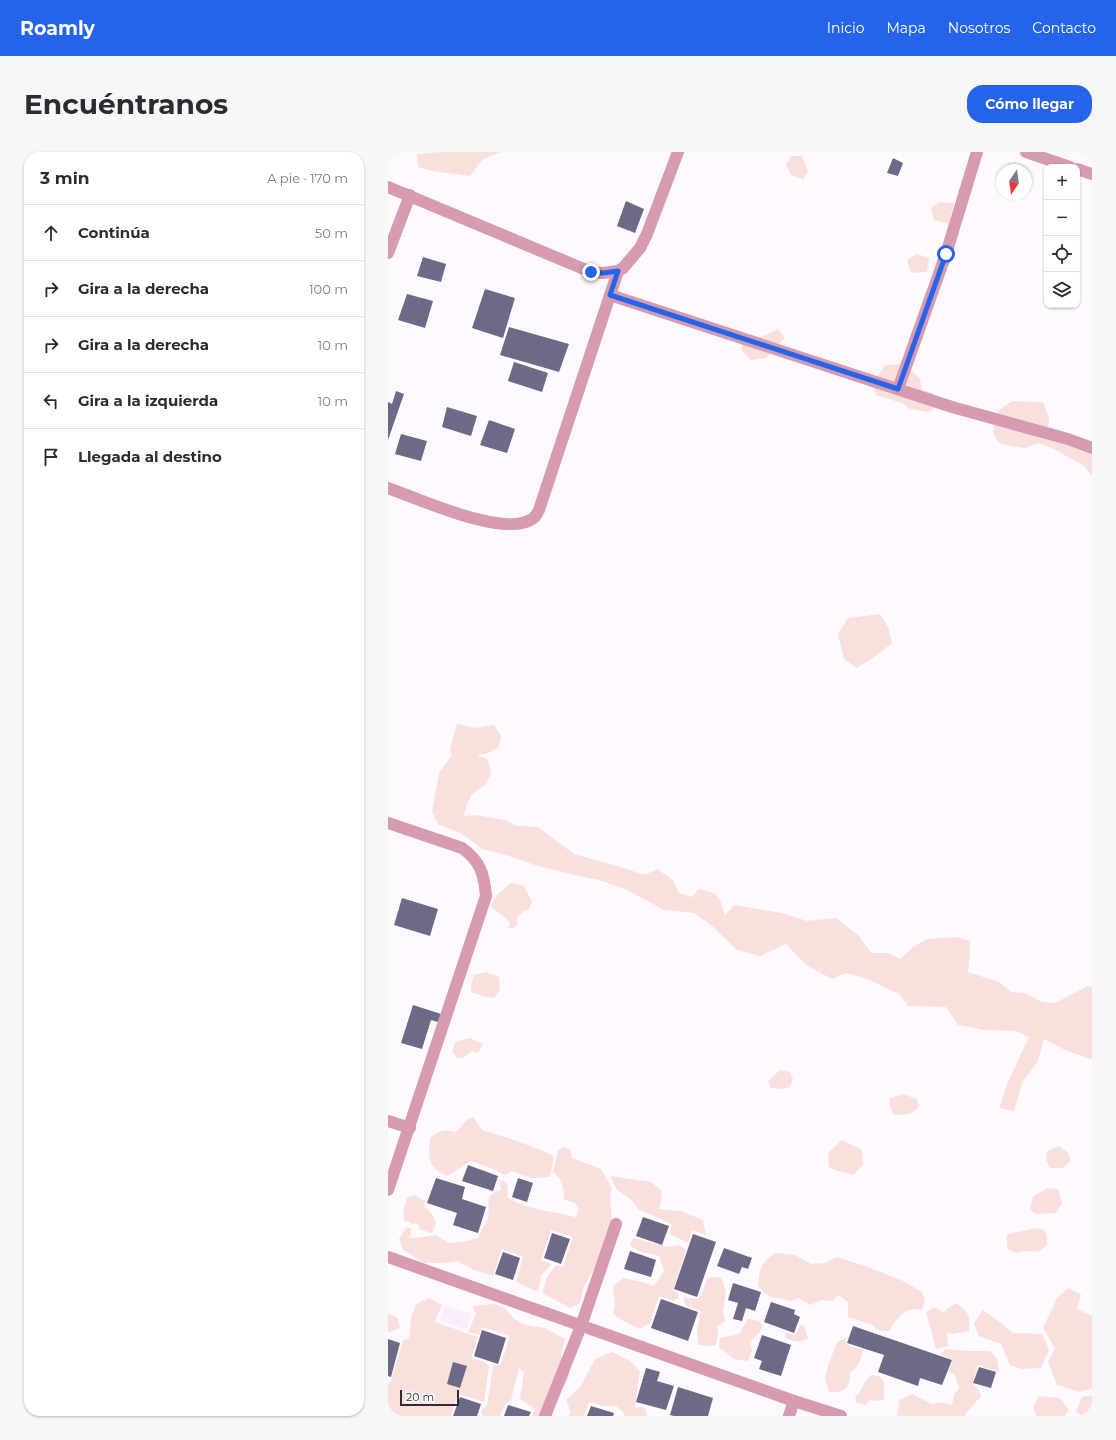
<!DOCTYPE html>
<html lang="es">
<meta charset="utf-8">
<style>
body{margin:0;font-family:Montserrat,sans-serif;background:#f7f7f7;color:#2b2b33}
.controls{position:absolute;right:12px;top:12px;display:grid;overflow:hidden;border-radius:8px;box-shadow:0 1px 3px #0004}
.controls button{width:36px;height:36px;display:grid;place-items:center;padding:0;border:0;border-bottom:1px solid #e1e1e2;background:#fff;color:#2b2b33;font:20px sans-serif}
.compass{position:absolute;left:608px;top:12px;width:36px;height:36px;border-radius:50%;background:#fff;box-shadow:0 1px 3px #0004;rotate:193deg}
.scale{position:absolute;left:12px;bottom:10px;width:59px;box-sizing:border-box;padding-left:4px;border:2px solid #332a34;border-top:0;font-size:11px;line-height:14px;white-space:nowrap;color:#332a34;-webkit-text-stroke:3px #fff;paint-order:stroke}
.stop{position:absolute;width:12px;height:12px;margin:-9px;border:3px solid #2563eb;border-radius:50%;background:#fff}
.stop.end{background:#2563eb;border-color:#fff;box-shadow:0 1px 4px #0008}
.list{margin:0;padding:0;list-style:none}
h2{display:flex;justify-content:space-between;align-items:center;height:52px;margin:0;padding:0 16px;font-size:17px}
h2 small{font-size:13px;font-weight:400;color:#7c7c81}
.list li{display:grid;grid-template-columns:26px 1fr auto;gap:12px;align-items:center;box-sizing:border-box;height:56px;padding:0 16px;border-top:1px solid #e1e1e2}
.list b{display:block;font-size:15px;white-space:nowrap}
.list em{font-size:13px;font-style:normal;color:#7c7c81}
.icon{flex:none;width:22px;height:22px;fill:none;stroke:currentColor;stroke-width:2;stroke-linecap:round;stroke-linejoin:round}
.map{position:relative;flex:none;width:704px;height:1264px;overflow:hidden;border-radius:16px}
header{display:flex;align-items:center;gap:24px;box-sizing:border-box;height:56px;padding:0 20px;background:#2563eb;color:#fff}
header strong{font-size:19px}
nav{display:flex;gap:22px;margin-inline-start:auto;font-size:14px}
.intro{display:flex;align-items:center;justify-content:space-between;box-sizing:border-box;height:96px;padding:0 24px}
h1{margin:0;font-size:28px}
.button{padding:10px 18px;border-radius:16px;background:#2563eb;color:#fff;font-size:14px;font-weight:700}
main{display:flex;gap:24px;padding:0 24px}
aside{flex:1;background:#fff;border-radius:16px;box-shadow:0 1px 3px #0004}
.map>svg:first-child{display:block}
</style>
<header>
<strong>Roamly</strong>
<nav><a>Inicio</a><a>Mapa</a><a>Nosotros</a><a>Contacto</a></nav>
</header>
<div class="intro"><h1>Encuéntranos</h1><a class="button">Cómo llegar</a></div>
<main>
<aside>
<h2>3 min<small>A pie · 170 m</small></h2>
<ul class="list">
<li><svg class="icon" aria-label="ahead" viewBox="0 0 24 24"><path d="M12 20V5M6 11l6-6 6 6"/></svg><div><b>Continúa</b></div><em>50 m</em></li>
<li><svg class="icon" aria-label="right" viewBox="0 0 24 24"><path d="M7 20v-9h11M14 6l5 5-5 5"/></svg><div><b>Gira a la derecha</b></div><em>100 m</em></li>
<li><svg class="icon" aria-label="right" viewBox="0 0 24 24"><path d="M7 20v-9h11M14 6l5 5-5 5"/></svg><div><b>Gira a la derecha</b></div><em>10 m</em></li>
<li><svg class="icon" aria-label="left" viewBox="0 0 24 24"><path d="M17 20v-9H6M10 6l-5 5 5 5"/></svg><div><b>Gira a la izquierda</b></div><em>10 m</em></li>
<li><svg class="icon" aria-label="arrive" viewBox="0 0 24 24"><path d="M6 21V4h12l-3 4 3 4H6"/></svg><div><b>Llegada al destino</b></div></li>
</ul>
</aside>
<div class="map">
<svg width="704" height="1264" viewBox="0 0 704 1264">
<rect width="100%" height="100%" fill="#fdf9fe"/>
<!-- built -->
<polygon fill="#f9eefb" points="57,1153 84,1162 79,1178 51,1168"/>
<!-- green -->
<g fill="#f9e0dc">
<polygon points="53,0 112,0 94,8 82,24 44,19 30,15 29,2"/>
<polygon points="403,4 414,4 420,19 415,28 403,23 398,13"/>
<polygon points="551,50 566,51 561,72 546,68 543,56"/>
<polygon points="529,102 541,106 539,120 523,121 519,108"/>
<polygon points="390,177 397,186 378,206 363,208 353,198 356,188 373,185"/>
<path d="M517 212 532 227 534 238 545 241 548 252 542 260 522 257 514 251 488 243C484 229 490 224 497 213Z"/>
<polygon points="624,249 655,250 661,266 659,286 704,296 704,324 696,314 664,296 650,291 637,296 616,293 609,289 605,280 610,259"/>
<polygon points="492,462 500,475 504,491 489,503 469,516 456,507 450,482 460,466"/>
<path d="M69 572 86 576 106 573 113 584 111 595 100 601 89 603 100 608 103 622 97 633 84 642 79 652 76 664 87 663 117 668 129 674 150 675 186 702 243 718C254 724 259 723 269 717L285 728 291 741 304 745 311 737C333 742 330 743 337 763L346 753 394 761 419 769 448 766 471 784 483 801H500L512 807 525 795 539 787 569 785 582 789V800L580 820 611 830 623 840 637 841 654 850 667 851 700 834 704 835V908L677 898 656 887 650 909 634 931 626 959 611 956 620 930 641 885 628 879 597 878 570 873 558 855 520 854 511 842 479 827 458 821 444 827 418 813 398 792 372 804 349 798 324 774 306 761 276 758 239 738 211 728 182 722 147 713 118 703 94 697 74 682 50 672 44 660 51 621 64 603 62 598Z"/>
<path d="M123 731 135 733 144 749 141 758 136 759 129 765V773L124 777 120 775 122 771C116 763 108 760 102 754L109 743Z"/>
<polygon points="98,820 111,825 112,838 106,846 94,844 83,840 83,833 86,823"/>
<polygon points="82,886 95,892 90,901 84,899 75,906 69,906 64,899 67,890"/>
<polygon points="392,918 402,920 405,927 402,935 394,937 383,936 380,929"/>
<path d="M515 942 529 947 531 954C524 963 516 964 505 962L502 954V946Z"/>
<path d="M85 965 94 978C119 985 142 993 166 1004L162 1025 142 1026 124 1019 117 1023 105 1017 83 1009 59 1024C40 1016 40 1005 42 986 51 979 55 977 67 980 76 974 74 969 85 965Z"/>
<polygon points="454,988 474,998 475,1013 465,1023 450,1019 441,1015 440,1001"/>
<polygon points="671,994 680,1001 683,1009 675,1016 662,1016 658,1008 659,999"/>
<path d="M176 995 182 997 184 1006 213 1017 224 1036 222 1045 224 1072 218 1083 207 1116 196 1134 192 1151 182 1156 154 1141 159 1125 168 1113 175 1115 185 1085 163 1078 153 1108 164 1112 153 1123 150 1140 128 1130 135 1105 114 1097 105 1124 86 1118 69 1109 56 1111H36L15 1098 11 1087 18 1076H23V1081L20 1087 48 1083 61 1091 79 1089 90 1086C93 1080 97 1073 100 1066 103 1054 94 1042 113 1038L112 1028C122 1029 120 1038 119 1045 137 1057 167 1060 188 1065L191 1057 187 1051 176 1047C176 1036 175 1028 165 1020L170 998Z"/>
<polygon points="222,1024 263,1030 274,1039 273,1052 270,1057 293,1059 315,1068 318,1083 304,1078 300,1091 282,1082 283,1072 250,1057 244,1048 229,1038"/>
<polygon points="660,1036 670,1037 674,1051 668,1061 648,1062 642,1058 645,1044"/>
<polygon points="26,1043 37,1049 36,1054 44,1062 48,1071 44,1081 33,1078 29,1071 25,1072 16,1068 15,1060 19,1046"/>
<path d="M648 1076 656 1077 659 1084V1093L650 1100 639 1099 628 1101 619 1097V1083C629 1079 638 1079 648 1076Z"/>
<polygon points="245,1086 280,1095 291,1093 298,1098 285,1138 289,1140 291,1143 289,1147 285,1148 271,1144 262,1171 252,1177 237,1170 225,1162 227,1153 225,1134 236,1126 254,1130 266,1134 276,1119 271,1104 251,1099 242,1094"/>
<path d="M387 1101 407 1103 423 1112 436 1111 449 1105 480 1115 515 1129 534 1140 537 1149 534 1158C531 1158 527 1157 525 1157 514 1158 506 1171 501 1179H493L482 1172 460 1165V1150L450 1143 445 1149 433 1148 422 1153 410 1146 403 1149 380 1144 370 1134C371 1117 373 1111 387 1101Z"/>
<path d="M333 1125 338 1140 335 1159 337 1170 329 1174 330 1181 328 1193 321 1194 310 1193 309 1178 313 1159 300 1155 296 1150V1145L310 1147C315 1142 316 1133 320 1126Z"/>
<polygon points="680,1136 693,1142 689,1157 704,1164 704,1236 692,1240 669,1233 660,1210 667,1196 655,1176 669,1146"/>
<polygon points="41,1146 54,1153 47,1170 90,1185 83,1206 96,1210 101,1214 96,1250 70,1242 63,1264 0,1264 0,1232 4,1226 15,1188 21,1187 23,1166 28,1152"/>
<path d="M568 1151C581 1160 582 1163 581 1179L565 1182 559 1181 560 1194 548 1197 538 1160 546 1155 555 1160Z"/>
<polygon points="106,1152 117,1156 125,1166 137,1173 157,1176 177,1187 173,1205 182,1222 177,1234 161,1245 153,1264 144,1264 147,1257 132,1247 136,1220 131,1216 123,1248 117,1253 112,1264 95,1264 93,1258 99,1254 105,1214 113,1213 122,1184 94,1175 91,1183 80,1180 88,1162 84,1154"/>
<polygon points="595,1158 613,1171 625,1181 654,1182 661,1198 653,1216 634,1217 622,1213 613,1192 591,1184 586,1171"/>
<polygon points="0,1161 10,1166 12,1176 0,1181"/>
<polygon points="360,1167 371,1169 375,1173 371,1181 362,1190 364,1198 360,1209 346,1207 339,1201 331,1196 332,1186 351,1182"/>
<path d="M413 1172 416 1174 420 1186C412 1192 405 1190 397 1185V1180L407 1183Z"/>
<path d="M458 1186V1192L475 1198C473 1208 470 1215 462 1221 462 1237 456 1241 441 1240L437 1227 440 1214 449 1190Z"/>
<polygon points="558,1197 581,1199 602,1199 609,1207 611,1220 590,1213 584,1232 589,1235 593,1244 579,1260 577,1264 509,1264 511,1248 524,1242 544,1252 554,1250 564,1253 566,1243 571,1236 567,1223 561,1220 565,1208 552,1202"/>
<polygon points="224,1200 242,1209 252,1219 247,1255 257,1256 259,1264 236,1264 236,1261 228,1254 216,1254 201,1250 196,1264 181,1264 183,1260 178,1248 193,1234 207,1207"/>
<path d="M483 1223 491 1224 496 1230V1247L492 1249 482 1248 478 1253 469 1251 467 1245C475 1238 474 1231 483 1223Z"/>
<polygon points="704,1243 704,1264 694,1264 688,1259 694,1245"/>
<polygon points="651,1244 672,1246 681,1258 677,1264 648,1264 645,1255"/>
</g>
<!-- building -->
<g fill="#6c6a86">
<polygon points="505,6 515,11 510,24 499,21"/>
<polygon points="238,49 256,57 247,81 229,74"/>
<polygon points="35,105 58,112 53,130 29,124"/>
<polygon points="97,137 127,146 115,186 84,176"/>
<polygon points="19,142 45,149 37,176 10,168"/>
<polygon points="121,175 181,192 171,220 112,203"/>
<polygon points="126,210 160,221 154,240 120,229"/>
<polygon points="8,239 16,242 0,288 0,250 4,252"/>
<polygon points="59,255 89,264 83,284 54,275"/>
<polygon points="101,268 127,277 119,301 92,293"/>
<polygon points="13,282 39,289 33,309 7,302"/>
<polygon points="14,746 50,757 42,784 6,773"/>
<polygon points="25,853 53,862 50,870 43,868 34,897 13,891"/>
<polygon points="80,1013 110,1024 105,1039 74,1029"/>
<polygon points="48,1026 77,1035 74,1047 98,1055 90,1081 65,1073 69,1061 39,1051"/>
<polygon points="130,1026 145,1031 139,1050 124,1045"/>
<polygon points="255,1065 281,1074 274,1093 248,1084"/>
<polygon points="164,1081 182,1087 173,1112 156,1106"/>
<polygon points="305,1082 328,1090 309,1145 286,1137"/>
<polygon points="336,1096 364,1106 360,1117 354,1115 351,1122 329,1114"/>
<polygon points="242,1099 268,1108 263,1125 236,1117"/>
<polygon points="115,1100 132,1106 125,1128 107,1122"/>
<polygon points="345,1131 373,1140 367,1159 358,1156 354,1169 345,1167 350,1151 340,1148"/>
<polygon points="273,1147 310,1160 300,1189 263,1176"/>
<polygon points="383,1150 407,1158 406,1162 412,1165 406,1181 376,1170"/>
<polygon points="465,1174 564,1208 554,1233 532,1226 530,1234 490,1220 496,1203 459,1191"/>
<polygon points="94,1178 118,1186 110,1212 86,1204"/>
<polygon points="374,1183 403,1193 393,1224 371,1217 374,1209 366,1206"/>
<polygon points="0,1187 12,1191 3,1225 0,1224"/>
<polygon points="65,1210 79,1214 72,1236 59,1232"/>
<polygon points="591,1215 608,1220 603,1236 585,1231"/>
<polygon points="258,1216 272,1220 269,1229 286,1234 278,1258 248,1250"/>
<polygon points="290,1235 325,1246 320,1264 286,1264 282,1263"/>
<polygon points="72,1245 93,1252 89,1264 65,1264"/>
<polygon points="120,1253 143,1260 141,1264 116,1264"/>
<polygon points="203,1254 226,1261 225,1264 199,1264"/>
</g>
<g fill="none" stroke-linecap="round" stroke-linejoin="round">
<!-- minor -->
<g stroke="#d69bb1" stroke-width="12">
<polyline points="638,0 682,15"/>
<polyline points="689,17 704,22"/>
<polyline points="0,35 203,120 215,121 230,119 235,116 252,96 259,82 290,0"/>
<polyline points="0,101 22,43"/>
<polyline points="222,143 564,255 680,287 704,296"/>
<polyline points="510,237 558,102 589,0"/>
<path d="M0 336C31 347 116 386 144 367 148 365 149 361 151 358L230 119"/>
<path d="M0 671 74 696C92 709 96 721 98 744L0 1038"/>
<polyline points="0,969 22,976"/>
<polyline points="0,1105 406,1249 453,1264"/>
<polyline points="157,1264 193,1174 228,1072"/>
<polyline points="401,1264 406,1249"/>
</g>
</g>
<g fill="none" stroke-linecap="round" stroke-linejoin="round">
<!-- route -->
<polyline stroke="#2563eb" stroke-width="5" points="203,120 215,121 230,119 222,143 510,237 558,102"/>
</g>
</svg>
<div class="controls">
<button>+</button>
<button>−</button>
<button><svg class="icon" aria-label="locate" viewBox="0 0 24 24"><circle cx="12" cy="12" r="6"/><path d="M12 2v4M12 18v4M2 12h4M18 12h4"/></svg></button>
<button><svg class="icon" aria-label="layers" viewBox="0 0 24 24"><path d="M12 4l9 5-9 5-9-5zM3 14l9 5 9-5"/></svg></button>
</div>
<svg class="compass" viewBox="-18 -18 36 36"><path d="M0-13l5 13h-10z" fill="#e53935"/><path d="M0 13l5-13h-10z" fill="#7c7c81"/></svg>
<div class="scale">20 m</div>
<div class="stop" style="left:558px;top:102px"></div>
<div class="stop end" style="left:203px;top:120px"></div>
</div>
</main>
